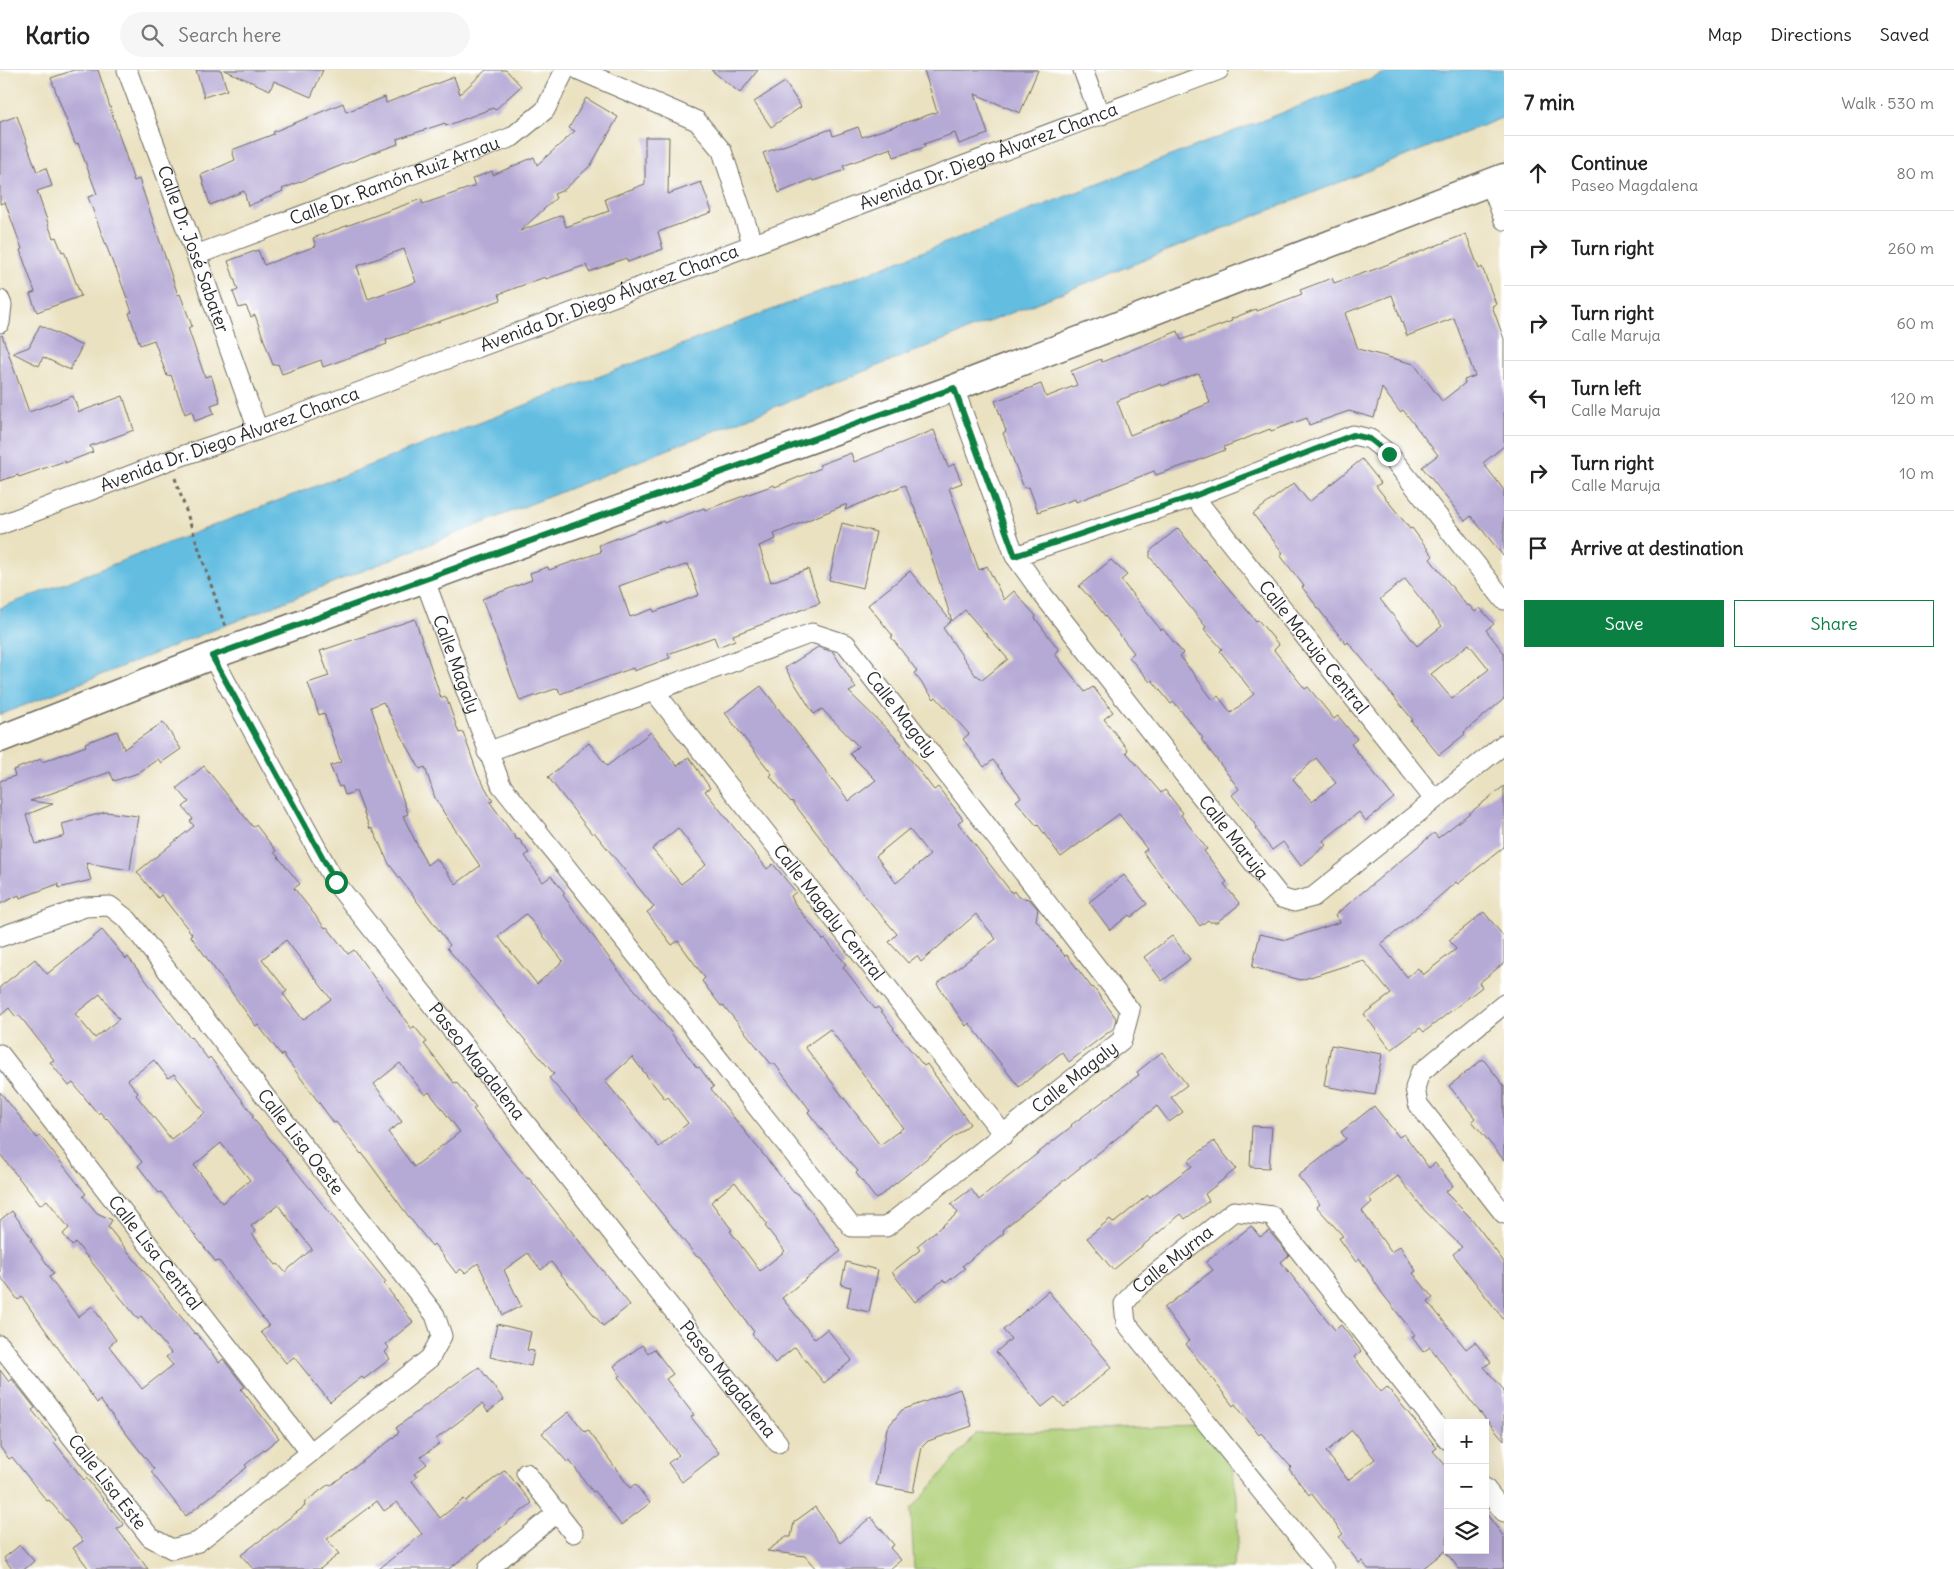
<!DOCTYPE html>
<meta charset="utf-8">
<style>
body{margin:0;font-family:Delius,sans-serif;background:#f6f6f6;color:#222}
.controls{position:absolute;right:15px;bottom:15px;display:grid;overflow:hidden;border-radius:0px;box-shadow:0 5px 20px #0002}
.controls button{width:45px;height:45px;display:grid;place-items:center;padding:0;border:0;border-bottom:1px solid #e0e0e0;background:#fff;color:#222;font:25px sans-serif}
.stop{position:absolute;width:15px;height:15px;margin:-11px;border:4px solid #0b8043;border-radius:50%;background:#fff}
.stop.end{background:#0b8043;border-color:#fff;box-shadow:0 1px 5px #0008}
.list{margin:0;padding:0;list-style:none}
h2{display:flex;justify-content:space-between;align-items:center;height:65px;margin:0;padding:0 20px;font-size:21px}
h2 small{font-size:16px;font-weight:400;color:#767676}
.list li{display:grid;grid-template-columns:32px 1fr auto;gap:15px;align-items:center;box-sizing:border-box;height:75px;padding:0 20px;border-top:1px solid #e0e0e0}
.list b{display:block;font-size:19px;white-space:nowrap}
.list p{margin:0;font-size:16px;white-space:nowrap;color:#767676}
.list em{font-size:16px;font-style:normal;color:#767676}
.actions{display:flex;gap:10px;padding:15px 20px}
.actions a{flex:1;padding:11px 0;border:1px solid #0b8043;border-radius:0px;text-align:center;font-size:18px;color:#0b8043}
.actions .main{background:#0b8043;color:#fff}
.icon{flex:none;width:28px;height:28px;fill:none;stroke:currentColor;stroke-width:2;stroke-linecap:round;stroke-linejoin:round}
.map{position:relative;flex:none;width:1504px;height:1499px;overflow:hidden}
header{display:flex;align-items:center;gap:30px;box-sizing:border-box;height:70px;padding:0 25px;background:#fff;border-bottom:1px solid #e0e0e0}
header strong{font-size:24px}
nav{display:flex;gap:28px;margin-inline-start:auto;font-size:18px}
.search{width:350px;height:45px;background:#f6f6f6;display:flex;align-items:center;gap:12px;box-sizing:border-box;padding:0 18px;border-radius:28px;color:#767676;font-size:19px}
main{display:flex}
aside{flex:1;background:#fff}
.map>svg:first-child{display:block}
</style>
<header>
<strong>Kartio</strong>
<div class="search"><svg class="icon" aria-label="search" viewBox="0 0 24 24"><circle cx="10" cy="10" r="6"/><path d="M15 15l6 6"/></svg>Search here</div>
<nav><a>Map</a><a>Directions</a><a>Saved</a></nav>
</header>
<main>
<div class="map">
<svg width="1504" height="1499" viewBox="0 0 1504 1499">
<rect width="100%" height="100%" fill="#fff"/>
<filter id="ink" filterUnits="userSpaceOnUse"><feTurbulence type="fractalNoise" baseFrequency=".02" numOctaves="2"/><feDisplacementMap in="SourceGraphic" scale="10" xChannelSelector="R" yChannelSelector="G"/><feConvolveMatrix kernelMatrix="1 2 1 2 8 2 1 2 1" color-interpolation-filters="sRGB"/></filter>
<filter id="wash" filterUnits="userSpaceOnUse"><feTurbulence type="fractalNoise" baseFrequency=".0096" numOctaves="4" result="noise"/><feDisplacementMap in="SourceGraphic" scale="20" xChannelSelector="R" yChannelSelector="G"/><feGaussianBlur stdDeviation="1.12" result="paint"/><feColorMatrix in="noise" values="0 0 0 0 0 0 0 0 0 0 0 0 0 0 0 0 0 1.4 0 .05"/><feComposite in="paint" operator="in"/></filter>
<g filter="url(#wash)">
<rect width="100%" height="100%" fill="#eae1c0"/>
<!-- green -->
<polygon fill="#afcf77" stroke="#6d7d51" points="1197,1356 1231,1394 1237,1425 1238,1473 1232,1499 914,1499 911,1440 976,1364"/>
<!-- water -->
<polygon fill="#64bde1" stroke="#487486" points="1393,0 1504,0 1504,47 0,645 0,538"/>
<g id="blocks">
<!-- building -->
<g fill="#b5a9d5" fill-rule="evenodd">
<polygon points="74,0 98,0 134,111 139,109 178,225 180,224 192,256 188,258 205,307 211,305 220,332 211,335 214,344 195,351 192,341 185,344 171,305 167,306 154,270 140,275 129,243 132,242 116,198 115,199 88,127 97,124 78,73 75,74 51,8"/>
<polygon points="196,0 221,0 227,20 204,27"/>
<polygon points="224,0 323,0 311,27 274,11 270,20"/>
<polygon points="486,0 506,0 521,16 495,40 493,38 446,56 445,53 397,69 398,74 370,84 282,119 283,121 248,136 244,121 210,135 201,105 235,90 232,80 274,64 273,62 343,33 346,42 385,27 386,33 454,7 460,24"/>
<polygon points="711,0 758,0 740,23"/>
<polygon points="924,0 1038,0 1020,43 975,24 988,64 959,74 955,63 924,74 925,77 894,87 891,78 843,96 845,100 813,111 812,109 779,123 763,83 831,59 833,66 858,57 862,67 937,42"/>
<polygon points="785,12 801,37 771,57 754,32"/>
<path d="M586 28 618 47 591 95 564 120 554 124 556 128 520 161 562 145 566 157 609 141 605 129 645 114V67H669L668 124 701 112 712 142 658 162 663 179 628 192 626 188 589 202 586 195 546 209 545 207 499 224 501 230 386 270 387 274 323 297 321 290 282 304 278 294 273 295 255 245 251 247 246 236 239 238 233 222 238 220 228 191 258 180 264 195 316 176 313 168 421 129 423 134 475 116 472 109 492 101 493 105 534 87 537 95 575 61 569 58ZM404 179 416 212 368 229 357 196Z"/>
<polygon points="17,46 37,102 46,98 52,116 37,121 53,168 56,167 62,182 64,181 81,226 37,242 30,224 35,222 20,180 22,179 5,132 0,134 0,52"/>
<path d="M1466 164 1479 199 1482 197 1496 234 1492 236 1504 269V376L1483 393 1504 420V487L1471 446 1465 451 1422 397 1438 385 1403 340 1400 342 1382 318 1374 348 1349 341 1309 355 1307 348 1271 361 1270 359 1224 377 1225 380 1197 391 1156 405 1154 401 1076 432 1075 429 1038 442 1029 417 1024 418 1003 363 1006 361 995 331 1041 314 1046 327 1077 315 1071 301 1101 289 1102 292 1178 261 1181 270 1232 251 1231 249 1256 239 1257 241 1302 224 1300 220 1332 208 1334 213 1373 200ZM1392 225 1407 266 1454 248 1475 306 1464 310 1465 313 1442 331 1414 294 1358 279 1345 243ZM1199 303 1210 333 1130 365 1117 331 1161 314 1162 316Z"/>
<polygon points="40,255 82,276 70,300 43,287 39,296 13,283 29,277"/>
<polygon points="2,265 29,342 73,326 79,342 123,326 134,360 90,376 93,382 65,393 65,391 19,407 18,405 0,411 0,266"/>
<path d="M934 360 948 397 954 394 962 413 949 418 979 500 987 496 1004 530 1014 521 1036 546 1035 548 1059 580 1055 584 1085 622 1093 617 1113 642 1104 649 1128 680 1126 682 1161 723 1165 720 1183 743 1181 745 1207 779 1204 781 1227 812 1224 814 1240 834 1217 852H1210L1208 850 1200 856 1143 782 1147 779 1119 744 1061 787 1038 755 1037 756 1016 731 1021 727 993 690 984 697 963 669 969 664 936 627 934 629 914 603 917 601 891 567 893 566 868 535 910 501 951 551 943 558 976 606 977 605 982 610 1008 589 965 540 952 551 922 457 905 415 845 440 847 434 774 464 776 469 759 476 771 512 808 499 820 533 733 565 735 570 718 577 714 567 668 584 670 588 634 601 633 598 560 624 558 618 520 631 482 529 532 510 530 503 548 497 549 500 601 482 599 475 663 451 664 453 704 438 705 440 774 415 775 417 821 398 819 395 851 383 854 392ZM688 494 699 525 654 542 653 539 630 547 619 516 670 498 671 500Z"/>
<path d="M1362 389 1381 413 1376 416 1410 459 1412 458 1433 486 1430 489 1467 536 1469 535 1475 542 1480 538 1494 554 1486 560 1504 583V629L1464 662 1465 664 1439 685 1411 651 1413 650 1348 572 1346 574 1324 546 1302 517 1304 516 1280 485 1283 483 1253 444 1294 413 1309 432ZM1405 509 1442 556 1417 576 1380 529ZM1469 574 1489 599 1452 629 1431 604Z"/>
<polygon points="842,453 876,462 863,518 829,510"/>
<path d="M1178 458 1203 490 1204 489 1256 551 1258 550 1279 575 1274 580 1305 619 1308 617 1334 649 1338 646 1357 669 1351 674 1394 728 1366 751 1359 742 1323 771 1326 775 1301 796 1283 772 1272 780 1256 759 1258 758 1232 725 1239 719 1201 669 1203 668 1174 632 1171 634 1152 610 1150 612 1129 587 1134 583 1094 532 1079 516 1111 490 1127 505 1121 510 1161 560 1163 559 1183 583 1180 586 1213 630 1218 626 1231 643 1254 624 1220 581 1222 579 1204 559 1206 557 1150 487V481ZM1316 688 1336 713 1312 732 1293 709Z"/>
<path d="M415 549 441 628 446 627 459 663 463 662 478 705 493 731 490 732 517 770 519 769 529 783 525 786 543 812 551 806 565 823 563 825 618 900 669 960 697 998 699 997 714 1017 711 1019 794 1123 796 1122 841 1181 782 1228 815 1269 827 1259 852 1290 824 1313 795 1277 775 1293 752 1264 754 1262 699 1186 697 1187 592 1057 549 1008 554 1004 447 878 450 875 389 794 372 758 370 759 356 721 345 725 342 716 339 717 330 696 341 692 324 643 319 645 308 613 329 606 320 581ZM383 632 420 699 425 697 435 728 444 743 480 796 456 814 436 788 427 795 403 746 408 744 371 637ZM526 844 563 891 537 914 498 866ZM632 987 665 1029 668 1027 688 1053 659 1077 605 1011ZM735 1112 767 1154 765 1156 785 1181 760 1201 730 1161 732 1160 711 1132Z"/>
<path d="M818 577 833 582 856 618 849 622 902 674 900 676 934 720 938 717 963 749 958 753 988 792 1012 823 1014 821 1018 827 1029 829 1038 839 1036 850 1065 886 1067 885 1092 918 1093 917 1116 948 1114 958 1069 992 1062 982 1019 1017 969 953 966 956 937 914 996 869 976 844 921 892 917 886 908 893 889 872 897 864 865 826 792 731 791 732 770 706 772 704 725 643 761 616 849 731 876 710 850 684 858 676 822 639 814 644 785 598ZM909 759 930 785 896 813 876 786Z"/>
<polygon points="163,652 181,679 161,693 158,689 138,703 114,711 110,702 30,731 53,734 26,745 36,774 65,766 62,754 106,742 138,746 130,800 86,793 91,810 59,818 58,814 20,828 19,825 0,834 0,711 15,706 13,700 41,689 42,692 86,676 85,673 117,661 124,679"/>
<path d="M651 662 677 696 689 687 710 718 705 721 767 799 773 794 796 822 791 826 795 834 823 870 825 869 846 894 843 897 875 939 878 937 894 958 893 959 924 996 927 994 970 1054 876 1129 856 1103 858 1101 822 1060 808 1042 810 1040 774 993 772 995 723 935 721 936 702 911 705 908 678 871 672 875 647 842 654 837 594 762 592 764 548 707 589 673 607 696ZM678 758 706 795 681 814 652 779ZM830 959 903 1058 880 1075 805 977Z"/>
<path d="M204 696 253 757 256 755 276 781 274 782 300 814 294 818 325 858 327 857 348 884 354 880 402 946 412 959 414 956 427 972 424 974 454 1013 456 1012 476 1037 473 1039 505 1082 528 1109 529 1108 630 1235 603 1256 551 1192 541 1200 528 1183 504 1200 521 1236 503 1245 478 1193 465 1203 461 1199 456 1203 434 1174 432 1176 409 1147 362 1083 361 1084 336 1052 334 1053 283 984 282 986 258 955 256 956 190 865 192 864 161 825 158 828 137 802 194 756 190 751 193 749 183 737 189 732 177 718ZM286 870 331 929 303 950 283 924 287 921 262 889ZM400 993 425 1025 429 1022 460 1062 414 1097 388 1062 402 1052 374 1014Z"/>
<polygon points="1504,716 1504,777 1458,814 1456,812 1426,838 1381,874 1407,907 1418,898 1423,905 1456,879 1449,870 1484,842 1504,867 1504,893 1479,913 1482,917 1424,962 1420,958 1391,980 1364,944 1391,924 1363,890 1301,910 1252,897 1260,864 1286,870 1340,852 1335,845 1434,763 1438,768"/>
<polygon points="1124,805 1147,834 1131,847 1129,845 1110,860 1089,832"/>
<path d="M102 860 126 889 128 887 190 968 191 967 208 989 210 987 254 1046 252 1047 386 1212 384 1214 413 1252 386 1274 389 1278 385 1282 390 1289 364 1309 362 1307 330 1332 294 1287 286 1293 261 1262 269 1256 219 1191 216 1192 161 1122 159 1123 138 1096 142 1092 107 1048 106 1049 100 1042 98 1044 73 1013 69 1016 50 992 54 990 19 945 16 947 9 938 0 946V917L35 889 47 904ZM100 924 119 949 95 968 75 944ZM154 990 168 1008 174 1004 205 1043 171 1069 136 1025 138 1023 128 1010ZM221 1073 250 1110 222 1133 194 1095ZM278 1135 312 1179 285 1202 278 1194 276 1195 252 1164 255 1161 251 1156Z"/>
<polygon points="1172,866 1190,889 1162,911 1144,887"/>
<polygon points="1331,975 1382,984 1375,1025 1324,1016"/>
<polygon points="1162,982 1187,1015 1171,1027 1183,1042 1169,1052 1157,1036 1002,1160 1004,1163 962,1196 965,1198 946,1213 943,1210 915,1232 892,1202 920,1180 917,1176 958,1143 951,1134 971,1119 979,1130 1072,1056 1071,1055 1139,1005 1137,1002"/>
<polygon points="1483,989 1504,1016 1504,1090 1472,1051 1475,1048 1449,1016"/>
<polygon points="0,1022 37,1068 40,1066 86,1124 83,1126 97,1143 112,1150 108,1157 195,1264 196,1263 219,1293 223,1289 245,1317 241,1319 279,1368 245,1395 247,1397 186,1446 151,1402 154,1399 100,1330 97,1333 22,1227 18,1230 0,1206 0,1150 12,1141 32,1169 30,1170 54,1204 49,1207 78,1247 92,1236 116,1270 109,1276 142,1319 173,1295 166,1287 171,1283 141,1246 138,1249 76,1173 72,1176 63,1164 69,1158 47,1130 40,1135 0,1084"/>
<polygon points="1374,1036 1399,1067 1404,1064 1429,1098 1435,1093 1453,1116 1445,1122 1472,1149 1504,1192 1504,1250 1453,1184 1462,1177 1425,1141 1398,1106 1369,1128 1372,1132 1362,1141 1391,1182 1400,1176 1416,1201 1413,1203 1433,1228 1428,1232 1466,1279 1475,1272 1491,1292 1484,1297 1504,1320 1504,1370 1473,1334 1430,1277 1423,1282 1412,1267 1415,1265 1382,1223 1360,1189 1356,1192 1339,1168 1343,1166 1317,1137 1320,1134 1298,1106 1346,1069 1341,1062"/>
<polygon points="1252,1056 1272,1057 1269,1098 1250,1097"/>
<polygon points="1214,1071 1236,1099 1205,1124 1209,1131 1185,1149 1181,1144 1113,1200 1087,1168 1110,1149 1114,1153 1148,1125 1150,1127 1192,1096 1188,1091"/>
<path d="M1251 1156 1260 1167 1269 1161 1289 1185 1281 1192 1335 1260 1341 1255 1361 1281 1354 1287 1381 1322 1387 1317 1437 1378 1433 1381 1448 1398 1447 1480H1485V1442L1504 1467V1499H1459L1445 1481 1422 1499H1368L1362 1491 1359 1493 1339 1467 1343 1464 1311 1423 1309 1425 1289 1399 1291 1397 1261 1363 1259 1365 1235 1334 1233 1336 1186 1274 1189 1271 1164 1238 1213 1200 1206 1192ZM1352 1360 1375 1389 1348 1410 1326 1382Z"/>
<polygon points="846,1192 878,1200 869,1242 847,1237 851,1217 841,1215"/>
<polygon points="1048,1221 1112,1297 1064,1337 1055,1327 1042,1337 996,1282 1011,1269 1003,1260"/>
<polygon points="497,1254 531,1262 527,1280 534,1281 531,1296 490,1287"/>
<polygon points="642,1275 648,1283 654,1279 673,1304 666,1309 694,1345 691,1347 719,1383 682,1412 668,1393 679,1385 618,1307 620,1305 614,1296"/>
<polygon points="479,1297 504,1330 488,1342 482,1334 436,1369 439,1374 421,1387 427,1394 414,1404 417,1407 412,1411 440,1448 464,1429 466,1431 505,1400 532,1433 449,1499 379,1499 422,1464 397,1432 384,1441 377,1431 327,1469 339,1484 320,1499 253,1499 241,1485 305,1436 304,1433 329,1414 331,1415 392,1369 399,1362 396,1358 431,1331"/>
<polygon points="0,1300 9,1312 12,1309 35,1338 32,1340 56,1370 54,1372 84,1410 86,1408 124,1455 117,1459 148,1499 89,1499 73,1478 83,1471 49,1430 47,1431 12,1387 9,1389 0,1377"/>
<polygon points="960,1319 972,1356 928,1371 922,1377 913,1422 876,1415 887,1358 902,1340"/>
<polygon points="569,1342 585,1362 588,1360 630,1418 635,1414 650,1433 621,1455 595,1421 593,1422 569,1390 567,1392 542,1363"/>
<polygon points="815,1437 840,1473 871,1447 894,1475 890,1478 901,1490 890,1499 816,1499 805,1486 767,1481 786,1467 791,1467 794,1452"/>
<polygon points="20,1475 34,1491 25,1499 12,1499 4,1488"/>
</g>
</g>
</g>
<g filter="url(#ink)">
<use href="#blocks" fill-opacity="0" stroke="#6e6b5f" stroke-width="1"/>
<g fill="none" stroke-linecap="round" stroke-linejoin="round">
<!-- street casing -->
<g stroke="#6e6b5f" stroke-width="21">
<g id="street">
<path id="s1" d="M127 0 196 185 258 360"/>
<polyline points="579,0 697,51 722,81 753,175"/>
<polyline points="1083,0 1100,46"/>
<polyline points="1490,112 1504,150"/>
<path id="s2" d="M196 185 512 67 545 40 565 0"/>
<polyline points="0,230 2,235 0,253"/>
<path id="s3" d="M954 318 1015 486 1043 525 1281 828 1294 832 1313 827 1504 674"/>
<path id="s4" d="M1194 427 1434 729"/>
<path id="s5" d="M0 455 170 390 258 360 1219 0"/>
<polyline points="1015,486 1194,427 1353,365 1370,369 1389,384 1504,530"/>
<path id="s6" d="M424 508 501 715 852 1157H886L1122 970 1130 940 846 574 812 563 487 682"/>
<path id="s7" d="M212 586 335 812 778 1373"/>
<path id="s8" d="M654 621 1004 1065"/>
<path id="s9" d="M0 867 85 837 110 836 128 850 435 1245 442 1266 430 1288 198 1472 172 1479 150 1467 0 1275"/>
<polyline points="1504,934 1420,1003 1415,1018 1418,1034 1504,1144"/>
<path id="s10" d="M0 984 310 1382"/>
<polyline points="526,1403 573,1463"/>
<polyline points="1485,1418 1504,1442"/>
<polyline points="488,1499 558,1442"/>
<path id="s11" d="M1324 1499 1126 1253 1124 1234 1137 1218 1234 1141 1272 1146 1448 1370"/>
</g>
</g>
<!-- secondary casing -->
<g stroke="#6e6b5f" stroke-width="29">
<polyline id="secondary" points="0,669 212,586 954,318 1504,107"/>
</g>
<!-- path -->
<polyline stroke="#6e6b5f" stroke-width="3" stroke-dasharray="4 4" stroke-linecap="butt" points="175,408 226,559"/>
<!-- street -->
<use href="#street" stroke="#fff" stroke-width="19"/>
<!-- secondary -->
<use href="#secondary" stroke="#fff" stroke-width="26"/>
</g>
</g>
<g fill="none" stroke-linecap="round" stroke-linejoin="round" filter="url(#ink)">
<!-- route -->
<polyline stroke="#0b8043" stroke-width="6" points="336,812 212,586 954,318 1015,486 1194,426 1353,365 1370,369 1389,384"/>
</g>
<g text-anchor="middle" stroke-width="4" stroke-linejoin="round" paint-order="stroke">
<!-- street labels -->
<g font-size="18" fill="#2b2b2b" stroke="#fff">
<text dy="6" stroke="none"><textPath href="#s5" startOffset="1055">Avenida Dr. Diego Álvarez Chanca</textPath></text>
<text dy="6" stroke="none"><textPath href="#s2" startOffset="212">Calle Dr. Ramón Ruiz Arnau</textPath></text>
<text dy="6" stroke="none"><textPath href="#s1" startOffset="191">Calle Dr. José Sabater</textPath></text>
<text dy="6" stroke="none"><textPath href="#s5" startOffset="650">Avenida Dr. Diego Álvarez Chanca</textPath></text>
<text dy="6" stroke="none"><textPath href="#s5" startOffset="245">Avenida Dr. Diego Álvarez Chanca</textPath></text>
<text dy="6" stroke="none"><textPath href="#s4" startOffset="192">Calle Maruja Central</textPath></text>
<text dy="6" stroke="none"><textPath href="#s6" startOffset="92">Calle Magaly</textPath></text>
<text transform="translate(901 644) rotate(52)" y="6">Calle Magaly</text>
<text dy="6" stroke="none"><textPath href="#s3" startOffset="535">Calle Maruja</textPath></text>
<text dy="6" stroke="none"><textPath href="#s8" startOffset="282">Calle Magaly Central</textPath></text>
<text dy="6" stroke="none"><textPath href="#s7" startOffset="486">Paseo Magdalena</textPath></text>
<text dy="6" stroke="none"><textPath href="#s6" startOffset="1060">Calle Magaly</textPath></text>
<text dy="6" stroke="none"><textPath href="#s9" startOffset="419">Calle Lisa Oeste</textPath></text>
<text dy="6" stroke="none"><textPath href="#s10" startOffset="252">Calle Lisa Central</textPath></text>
<text dy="6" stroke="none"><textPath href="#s11" startOffset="401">Calle Myrna</textPath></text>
<text dy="6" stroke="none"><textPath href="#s7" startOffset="891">Paseo Magdalena</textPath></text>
<text transform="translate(107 1412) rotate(52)" y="6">Calle Lisa Este</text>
</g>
</g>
</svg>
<div class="controls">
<button>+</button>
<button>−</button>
<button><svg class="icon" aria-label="layers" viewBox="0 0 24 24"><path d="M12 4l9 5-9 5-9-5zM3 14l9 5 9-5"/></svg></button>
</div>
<div class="stop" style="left:336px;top:812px"></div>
<div class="stop end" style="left:1389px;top:384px"></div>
</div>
<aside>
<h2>7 min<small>Walk · 530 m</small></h2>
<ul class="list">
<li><svg class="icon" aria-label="ahead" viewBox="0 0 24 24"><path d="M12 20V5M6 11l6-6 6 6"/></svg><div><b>Continue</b><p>Paseo Magdalena</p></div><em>80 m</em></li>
<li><svg class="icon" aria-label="right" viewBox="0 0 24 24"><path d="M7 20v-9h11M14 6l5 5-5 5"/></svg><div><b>Turn right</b></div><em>260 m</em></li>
<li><svg class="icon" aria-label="right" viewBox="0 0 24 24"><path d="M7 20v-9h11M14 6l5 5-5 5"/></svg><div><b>Turn right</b><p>Calle Maruja</p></div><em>60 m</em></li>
<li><svg class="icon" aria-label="left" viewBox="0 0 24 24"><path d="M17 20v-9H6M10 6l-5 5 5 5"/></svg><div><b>Turn left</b><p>Calle Maruja</p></div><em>120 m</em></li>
<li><svg class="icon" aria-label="right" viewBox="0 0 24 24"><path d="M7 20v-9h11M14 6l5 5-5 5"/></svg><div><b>Turn right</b><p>Calle Maruja</p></div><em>10 m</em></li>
<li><svg class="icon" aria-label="arrive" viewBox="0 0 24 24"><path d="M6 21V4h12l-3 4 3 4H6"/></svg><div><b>Arrive at destination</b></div></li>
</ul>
<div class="actions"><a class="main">Save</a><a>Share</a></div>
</aside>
</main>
